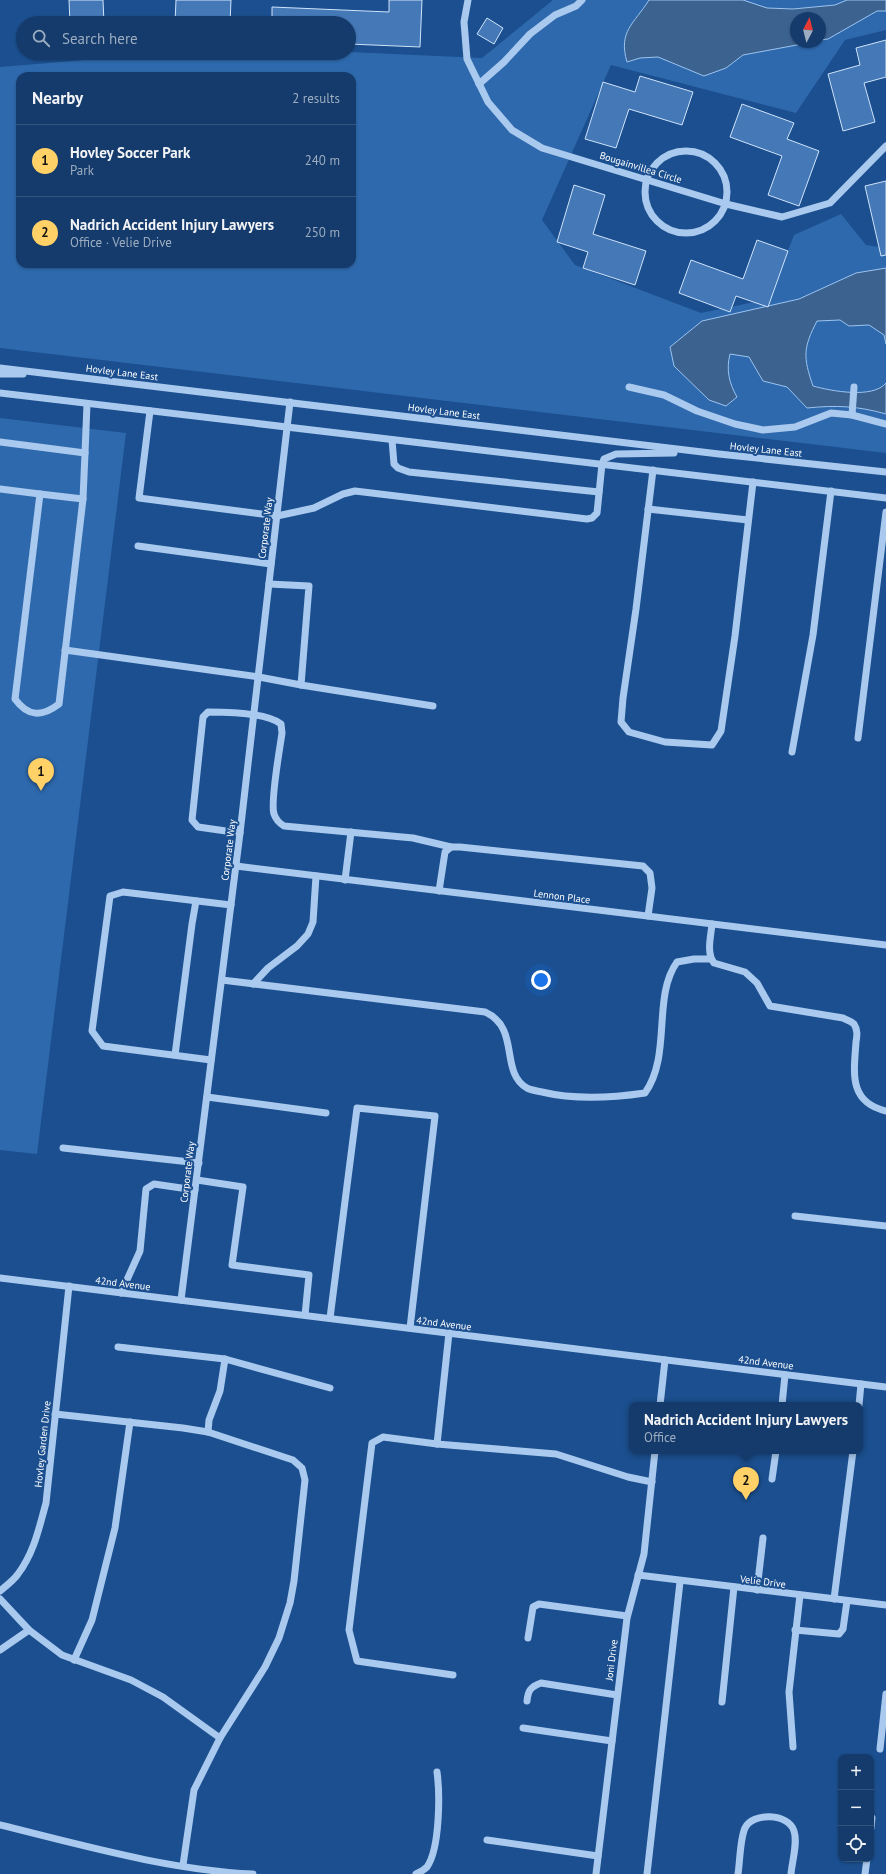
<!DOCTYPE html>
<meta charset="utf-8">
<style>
body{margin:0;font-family:"PT Sans",sans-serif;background:#214673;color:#f1f3f6}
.controls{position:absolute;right:12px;bottom:12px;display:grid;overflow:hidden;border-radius:8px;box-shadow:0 1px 3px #0004}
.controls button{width:36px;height:36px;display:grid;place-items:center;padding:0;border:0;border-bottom:1px solid #33557e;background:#143b6b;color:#f1f3f6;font:20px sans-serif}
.compass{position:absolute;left:790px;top:12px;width:36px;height:36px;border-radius:50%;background:#143b6b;box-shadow:0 1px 3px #0004;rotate:7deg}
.you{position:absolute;left:541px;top:980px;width:14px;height:14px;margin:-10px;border:3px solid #fff;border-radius:50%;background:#1a73e8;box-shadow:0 0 0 6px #1a73e833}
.badge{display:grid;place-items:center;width:26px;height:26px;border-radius:50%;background:#ffd166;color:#111;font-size:13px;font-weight:700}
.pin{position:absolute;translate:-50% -33px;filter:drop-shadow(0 1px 2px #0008)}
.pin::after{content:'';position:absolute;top:21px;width:14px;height:12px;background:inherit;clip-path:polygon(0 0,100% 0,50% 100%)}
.popup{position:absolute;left:629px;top:1402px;width:234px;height:52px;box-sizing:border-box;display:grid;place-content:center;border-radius:8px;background:#143b6b;filter:drop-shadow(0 1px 3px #0005);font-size:13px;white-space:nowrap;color:#9dadc1}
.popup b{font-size:15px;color:#f1f3f6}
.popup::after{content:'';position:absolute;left:50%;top:100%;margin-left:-8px;border:8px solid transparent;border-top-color:#143b6b}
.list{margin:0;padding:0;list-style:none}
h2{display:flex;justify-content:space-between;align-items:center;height:52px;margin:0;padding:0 16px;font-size:17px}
h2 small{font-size:13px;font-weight:400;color:#9dadc1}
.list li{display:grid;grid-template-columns:26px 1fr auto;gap:12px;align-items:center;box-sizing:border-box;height:72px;padding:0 16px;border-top:1px solid #33557e}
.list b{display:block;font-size:15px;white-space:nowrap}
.list p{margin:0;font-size:13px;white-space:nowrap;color:#9dadc1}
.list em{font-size:13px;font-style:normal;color:#9dadc1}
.icon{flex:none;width:22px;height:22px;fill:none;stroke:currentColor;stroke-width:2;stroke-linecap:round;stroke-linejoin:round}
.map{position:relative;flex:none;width:886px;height:1874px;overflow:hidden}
.search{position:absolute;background:#143b6b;box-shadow:0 1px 3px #0004;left:16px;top:16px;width:340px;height:44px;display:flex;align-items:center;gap:10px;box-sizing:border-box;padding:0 14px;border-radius:22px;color:#9dadc1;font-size:15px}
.panel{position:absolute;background:#143b6b;box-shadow:0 1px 3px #0004;left:16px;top:72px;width:340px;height:196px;border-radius:12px}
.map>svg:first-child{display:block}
</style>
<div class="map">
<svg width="886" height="1874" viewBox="0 0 886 1874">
<rect width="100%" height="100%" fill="#1b4f8f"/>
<!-- green -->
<g fill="#2e69ad" fill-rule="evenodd">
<path d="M553 0H886V30L845 40 796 113 611 65 542 220 575 265 701 313 769 299 794 235 841 214 866 245 886 248V453L0 348V67L84 60 100 53 349 52 482 58ZM796 18H820V42H796ZM20 76H352V264H20Z"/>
<polygon points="0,418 126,433 37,1154 0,1150"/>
</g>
<!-- water -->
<g fill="#3c6290" stroke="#9cc4f0">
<path d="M649 0H743L767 8 793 9 835 5 847 0H886V11H877L828 39 820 40V18H796V42H813L743 55 726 68 704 76 658 57 640 58 627 62C618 31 634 24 649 0Z"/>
<path d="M886 268V344L884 335 869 325 849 326 840 320 817 321C803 348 803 357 813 386 831 391 873 399 886 383V414C858 406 836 405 807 408L787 387 763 381 749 357 730 354C726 370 729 383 737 397L726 406 709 400 674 366 670 347 702 321 799 299 856 273Z"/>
</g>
<!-- building -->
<g fill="#4478b7" stroke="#cfe3fa">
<polygon points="69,0 103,0 104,23 70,23"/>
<polygon points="176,0 231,0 230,23 175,23"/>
<polygon points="389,0 422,0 420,47 349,44 349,23 272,23 272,7 389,12"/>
<polygon points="487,18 503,28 494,44 477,34"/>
<polygon points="886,40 886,77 864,83 875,122 843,131 828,74 860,65 856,48"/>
<polygon points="640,76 693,92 682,125 629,109 616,148 585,139 603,82 635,92"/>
<polygon points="742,104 794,123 787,139 819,151 799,206 768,195 782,156 730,137"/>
<polygon points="886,181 886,255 881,256 865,186"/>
<polygon points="574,185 605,195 593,234 646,251 635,285 583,268 588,252 557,242"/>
<polygon points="757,240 788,251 768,307 736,296 730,312 679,293 691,260 743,279"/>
</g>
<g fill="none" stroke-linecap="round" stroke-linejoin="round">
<!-- minor -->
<g stroke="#a9c9ee" stroke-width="7">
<polyline points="468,0 464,22 467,59 488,102 512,130 542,148 726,204 782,217 830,203 886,146"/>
<polyline points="479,84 504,62 530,34 555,15 576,6 582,0"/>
<circle cx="686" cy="192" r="41"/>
<polyline points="0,368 719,454 886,472"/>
<polyline points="0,374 23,374"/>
<polyline points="629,387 664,395 697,411 735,424 763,430 795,427 831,413 852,415 886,424"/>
<polyline points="0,393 886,498"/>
<polyline points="150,411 139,498 277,516 314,508 343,494 355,491 587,519 592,518 597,513 602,464 604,459 616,454 674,453"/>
<polyline points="852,415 854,387"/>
<polyline points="392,440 394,464 398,468 409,472 599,492"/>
<path d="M0 442 85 453 83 499 59 704C42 717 28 717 15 699L40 494 0 489"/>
<polyline points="85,453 87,404"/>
<polyline points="653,470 636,609 623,698 621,722 629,732 665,742 712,745 721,731 735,636 753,482"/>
<polyline points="40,494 83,499"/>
<polyline points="648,509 748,520"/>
<polyline points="138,546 271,564"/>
<polyline points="65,650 259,677 301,685 309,586 269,584"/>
<polyline points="301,685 433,706"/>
<polyline points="858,738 886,512"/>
<polyline points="792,752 813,635 831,491"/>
<path d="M240 833 198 827 192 820 203 717 208 712C226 712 267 713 281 724L282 733C280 748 270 802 274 814 276 820 279 823 284 826L413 838 451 847"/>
<polyline points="236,866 886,945"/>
<polyline points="345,880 351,832"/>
<polyline points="439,891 445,852 451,847 460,847 643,866 650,873 652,888 648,916"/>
<path d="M712 924C711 936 706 953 714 963L745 972 757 983 770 1006 843 1018C846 1020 851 1021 854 1024 858 1030 857 1036 856 1042 854 1072 848 1102 886 1111"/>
<path d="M222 980 485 1012C521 1028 499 1072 527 1088 530 1090 537 1091 542 1092 575 1100 611 1098 645 1093 672 1055 652 997 677 962L694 959H711"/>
<polyline points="253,984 268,968 297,946 308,934 313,922 316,876"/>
<polyline points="175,1055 192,924 196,901"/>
<polyline points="211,1060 103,1046 92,1031 110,896 123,892 231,905"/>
<polyline points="207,1097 326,1113"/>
<polyline points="63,1148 199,1163"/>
<polyline points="197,1180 243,1187 232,1265 309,1275 305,1315"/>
<polyline points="795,1216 886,1226"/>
<polyline points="0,1278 886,1387"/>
<polyline points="121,1293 140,1251 146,1189 154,1184 195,1190"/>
<polyline points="181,1300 240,833 290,402"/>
<polyline points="330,1318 357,1108 435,1116 410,1328"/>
<polyline points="449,1333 437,1444 383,1437 372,1443 349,1630 357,1661 453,1675"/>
<polyline points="118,1347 225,1359 330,1388"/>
<polyline points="660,1405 665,1360"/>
<polyline points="782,1405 785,1375"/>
<polyline points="859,1405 861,1384"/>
<polyline points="55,1414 183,1428 208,1432 293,1460 302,1468 305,1480 294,1581 290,1603 279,1638 265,1667 220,1738 194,1790 183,1865"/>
<polyline points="208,1432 209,1420 220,1391 225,1359"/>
<polyline points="437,1444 556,1454 628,1477 652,1482"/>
<polyline points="772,1479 776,1451"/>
<polyline points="638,1575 886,1605"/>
<polyline points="757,1590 763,1538"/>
<path d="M0 1591C6 1586 14 1580 18 1574 34 1553 39 1528 46 1503L69 1286"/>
<polyline points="0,1599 29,1630 62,1655 131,1680 163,1697 220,1738"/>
<polyline points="834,1599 853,1451"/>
<polyline points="795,1630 839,1634 843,1629 847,1601"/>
<polyline points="528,1638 533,1607 539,1604 627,1616"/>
<polyline points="0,1650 29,1630"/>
<polyline points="74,1660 92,1620 115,1528 130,1422"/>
<path d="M527 1701C528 1691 530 1687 541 1683L617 1695"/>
<polyline points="722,1702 734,1587"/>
<polyline points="523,1728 612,1741"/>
<polyline points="793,1747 789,1692 800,1595"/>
<polyline points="880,1749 886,1694"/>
<path d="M0 1825C82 1845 168 1870 253 1874"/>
<polyline points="871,1828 872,1818"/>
<polyline points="487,1840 598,1856"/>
<path d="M416 1874C420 1872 424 1870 427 1867 440 1848 440 1794 437 1772"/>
<polyline points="596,1874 627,1618 644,1554 655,1451"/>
<polyline points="647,1874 680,1582"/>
<path d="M738 1874C740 1861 740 1839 745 1828 752 1812 789 1813 794 1831 798 1843 792 1861 791 1874"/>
<polyline points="865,1874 867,1859"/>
</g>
</g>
<g text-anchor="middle" stroke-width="4" stroke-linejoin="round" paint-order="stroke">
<!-- street labels -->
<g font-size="10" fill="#fff" stroke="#1b4f8f">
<text transform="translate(641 167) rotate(17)" y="4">Bougainvillea Circle</text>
<text transform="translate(122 372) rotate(7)" y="4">Hovley Lane East</text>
<text transform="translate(444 411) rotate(7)" y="4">Hovley Lane East</text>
<text transform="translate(766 449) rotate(6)" y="4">Hovley Lane East</text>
<text transform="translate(265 528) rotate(-83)" y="4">Corporate Way</text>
<text transform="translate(228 850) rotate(-83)" y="4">Corporate Way</text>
<text transform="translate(562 896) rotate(7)" y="4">Lennon Place</text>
<text transform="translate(187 1172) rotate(-83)" y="4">Corporate Way</text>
<text transform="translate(123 1283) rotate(7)" y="4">42nd Avenue</text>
<text transform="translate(444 1323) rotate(7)" y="4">42nd Avenue</text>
<text transform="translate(766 1362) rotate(7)" y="4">42nd Avenue</text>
<text transform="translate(42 1444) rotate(-84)" y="4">Hovley Garden Drive</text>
<text transform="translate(763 1581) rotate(7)" y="4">Velie Drive</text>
<text transform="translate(611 1660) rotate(-83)" y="4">Joni Drive</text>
</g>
</g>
</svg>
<div class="controls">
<button>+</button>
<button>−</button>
<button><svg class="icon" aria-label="locate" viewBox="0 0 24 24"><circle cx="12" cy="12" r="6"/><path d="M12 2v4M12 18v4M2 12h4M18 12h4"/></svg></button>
</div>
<svg class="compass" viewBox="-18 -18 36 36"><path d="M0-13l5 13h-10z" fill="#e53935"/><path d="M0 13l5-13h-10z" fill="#9dadc1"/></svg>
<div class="you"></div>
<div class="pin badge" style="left:41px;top:791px">1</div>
<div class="pin badge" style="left:746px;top:1500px">2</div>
<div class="popup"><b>Nadrich Accident Injury Lawyers</b>Office</div>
<div class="search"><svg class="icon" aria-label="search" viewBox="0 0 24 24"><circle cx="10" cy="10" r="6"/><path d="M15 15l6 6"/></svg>Search here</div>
<section class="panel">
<h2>Nearby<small>2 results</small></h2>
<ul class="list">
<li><span class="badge">1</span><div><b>Hovley Soccer Park</b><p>Park</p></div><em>240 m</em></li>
<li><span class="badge">2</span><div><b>Nadrich Accident Injury Lawyers</b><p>Office · Velie Drive</p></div><em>250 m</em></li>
</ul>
</section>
</div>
